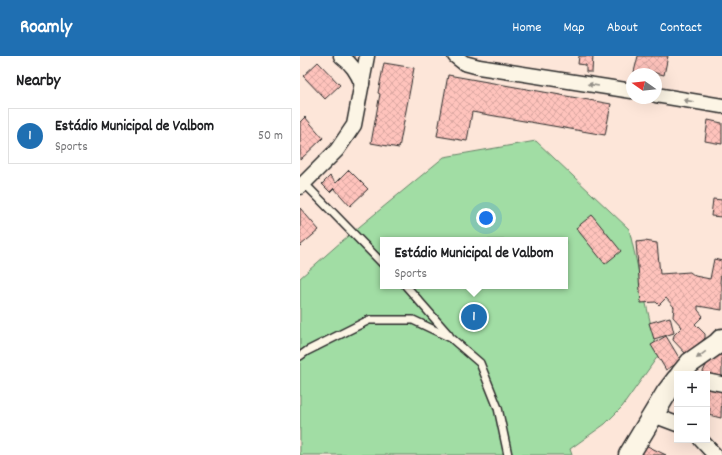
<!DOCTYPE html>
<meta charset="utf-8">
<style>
body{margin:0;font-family:Dekko,sans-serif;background:#f6f6f6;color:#202124}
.controls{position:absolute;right:12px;bottom:12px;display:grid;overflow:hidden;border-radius:0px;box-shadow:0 4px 16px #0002}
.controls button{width:36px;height:36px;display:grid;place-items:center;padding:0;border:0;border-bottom:1px solid #e0e0e0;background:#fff;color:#202124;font:20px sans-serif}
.compass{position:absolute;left:326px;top:12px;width:36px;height:36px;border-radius:50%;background:#fff;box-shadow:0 4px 16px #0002;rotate:284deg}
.you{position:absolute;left:186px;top:162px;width:14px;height:14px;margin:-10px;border:3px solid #fff;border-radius:50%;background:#1a73e8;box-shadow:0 0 0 6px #1a73e833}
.badge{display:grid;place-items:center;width:26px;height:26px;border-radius:50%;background:#1f6fb2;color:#fff;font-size:13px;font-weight:700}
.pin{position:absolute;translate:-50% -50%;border:2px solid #fff;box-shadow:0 1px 4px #0006}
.popup{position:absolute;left:80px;top:181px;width:188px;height:52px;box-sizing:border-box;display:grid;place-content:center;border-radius:0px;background:#fff;filter:drop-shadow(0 1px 3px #0005);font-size:13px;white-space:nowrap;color:#757577}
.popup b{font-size:15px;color:#202124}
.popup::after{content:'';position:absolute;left:50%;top:100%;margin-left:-8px;border:8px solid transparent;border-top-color:#fff}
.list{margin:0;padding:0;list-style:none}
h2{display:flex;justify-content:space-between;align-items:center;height:52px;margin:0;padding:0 16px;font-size:17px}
h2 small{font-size:13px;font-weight:400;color:#757577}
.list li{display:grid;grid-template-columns:26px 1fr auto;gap:12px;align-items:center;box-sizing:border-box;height:56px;margin:0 8px 8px;padding:0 8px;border:1px solid #e0e0e0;border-radius:0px}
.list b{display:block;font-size:15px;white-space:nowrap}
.list p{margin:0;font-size:13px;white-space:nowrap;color:#757577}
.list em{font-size:13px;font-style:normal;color:#757577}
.map{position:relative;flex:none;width:422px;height:399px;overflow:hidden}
header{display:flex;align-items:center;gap:24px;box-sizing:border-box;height:56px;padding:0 20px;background:#1f6fb2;color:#fff}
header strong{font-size:19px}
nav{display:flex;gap:22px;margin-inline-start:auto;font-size:14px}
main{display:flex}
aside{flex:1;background:#fff}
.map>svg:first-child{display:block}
</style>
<header>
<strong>Roamly</strong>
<nav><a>Home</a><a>Map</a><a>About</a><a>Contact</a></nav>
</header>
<main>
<aside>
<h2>Nearby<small></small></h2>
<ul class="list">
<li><span class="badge">1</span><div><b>Estádio Municipal de Valbom</b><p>Sports</p></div><em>50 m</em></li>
</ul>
</aside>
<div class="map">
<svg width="422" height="399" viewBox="0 0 422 399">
<defs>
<pattern id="building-cross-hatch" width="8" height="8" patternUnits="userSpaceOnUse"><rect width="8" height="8" fill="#ffc3bc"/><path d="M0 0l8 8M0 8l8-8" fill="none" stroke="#dba8a2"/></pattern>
</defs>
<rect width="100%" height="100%" fill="#fde6d9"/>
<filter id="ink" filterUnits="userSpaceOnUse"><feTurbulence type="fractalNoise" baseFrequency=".025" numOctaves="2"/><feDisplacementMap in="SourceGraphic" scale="8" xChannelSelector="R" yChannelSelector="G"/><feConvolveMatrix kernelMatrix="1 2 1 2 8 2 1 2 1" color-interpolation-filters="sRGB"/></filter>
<g filter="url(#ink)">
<!-- green -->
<path fill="#a1dda4" stroke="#668468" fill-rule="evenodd" d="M236 85 329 173 358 300 322 351 305 368 270 393 272 399H0V222L42 185 144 101ZM83 184H265V230H83Z"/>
<!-- building -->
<g fill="url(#building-cross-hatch)" stroke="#2b2b2b">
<polygon points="279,0 293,0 292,16 286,16 286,9 278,8"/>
<polygon points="338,0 368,0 364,19 352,16 351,18 345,18 334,16"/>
<polygon points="18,6 40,29 25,43 3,20"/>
<polygon points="84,7 114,12 99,92 71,87 80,38 78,37"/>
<polygon points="148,19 311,48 305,79 172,56 167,85 137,80"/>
<polygon points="5,61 23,82 0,104 0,66"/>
<polygon points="408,64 422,67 422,88 405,85"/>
<polygon points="49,114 68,133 50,150 34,132 30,136 22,128 30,120 36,127"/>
<polygon points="413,143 422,144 422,161 411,160"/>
<polygon points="0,152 19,174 0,190"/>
<polygon points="292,159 321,195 305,208 276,172"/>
<polygon points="345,185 357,187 360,218 390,216 395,220 410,223 414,203 422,205 420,227 422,228 422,254 398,250 398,254 403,260 395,268 405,278 405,282 387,299 373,284 374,279 382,271 373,261 374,251 366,242 359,249 356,246 341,247 336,186"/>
<polygon points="370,261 374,277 354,283 349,267"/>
<polygon points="366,280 381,305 366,314 351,289"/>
<polygon points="422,293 422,324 407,322 407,318 402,318 412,296"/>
<polygon points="407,327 422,330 421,362 409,359 410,352 407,352"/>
<polygon points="337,385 366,399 331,399"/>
</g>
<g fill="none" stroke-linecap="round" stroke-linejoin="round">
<!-- lane casing -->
<g stroke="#2b2b2b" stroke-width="10">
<g id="lane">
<polyline points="4,127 83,208"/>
<polyline points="106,230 149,279"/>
<polyline points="0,300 7,295 69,264 113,264 151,282 180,307 198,352 208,399"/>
</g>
</g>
<!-- street casing -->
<g stroke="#2b2b2b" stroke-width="17">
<g id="street">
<path d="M41 0C52 8 57 16 62 28"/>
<polyline points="155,0 164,7 179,11 332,35"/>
<polyline points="356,39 422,50"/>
<polyline points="0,131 37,94 54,69 67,0"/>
<polyline points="407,325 422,328"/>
<polyline points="353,359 377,368"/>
<polyline points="401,384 415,399"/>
</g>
</g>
<!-- secondary casing -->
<g stroke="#2b2b2b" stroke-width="23">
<g id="secondary">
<polyline points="381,318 390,307 417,288 422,283"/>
<polyline points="329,399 367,336 377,323"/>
</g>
</g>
<!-- lane -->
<use href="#lane" stroke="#fcf5e5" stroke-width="7"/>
<!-- street -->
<use href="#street" stroke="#fcf5e5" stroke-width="14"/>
<!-- secondary -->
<use href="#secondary" stroke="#fcf5e5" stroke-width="20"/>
</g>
<!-- one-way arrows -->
<defs><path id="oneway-solid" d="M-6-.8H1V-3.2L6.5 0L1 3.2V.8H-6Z"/></defs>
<g fill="#949088">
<use href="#oneway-solid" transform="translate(293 29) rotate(-171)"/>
<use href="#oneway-solid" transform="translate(389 45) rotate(-171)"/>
<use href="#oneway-solid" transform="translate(401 299) rotate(143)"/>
</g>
</g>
</svg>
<div class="controls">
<button>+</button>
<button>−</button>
</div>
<svg class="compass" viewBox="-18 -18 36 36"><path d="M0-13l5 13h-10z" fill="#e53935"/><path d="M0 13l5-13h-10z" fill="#757577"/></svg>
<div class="you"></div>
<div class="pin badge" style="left:174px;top:261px">1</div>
<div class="popup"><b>Estádio Municipal de Valbom</b>Sports</div>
</div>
</main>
